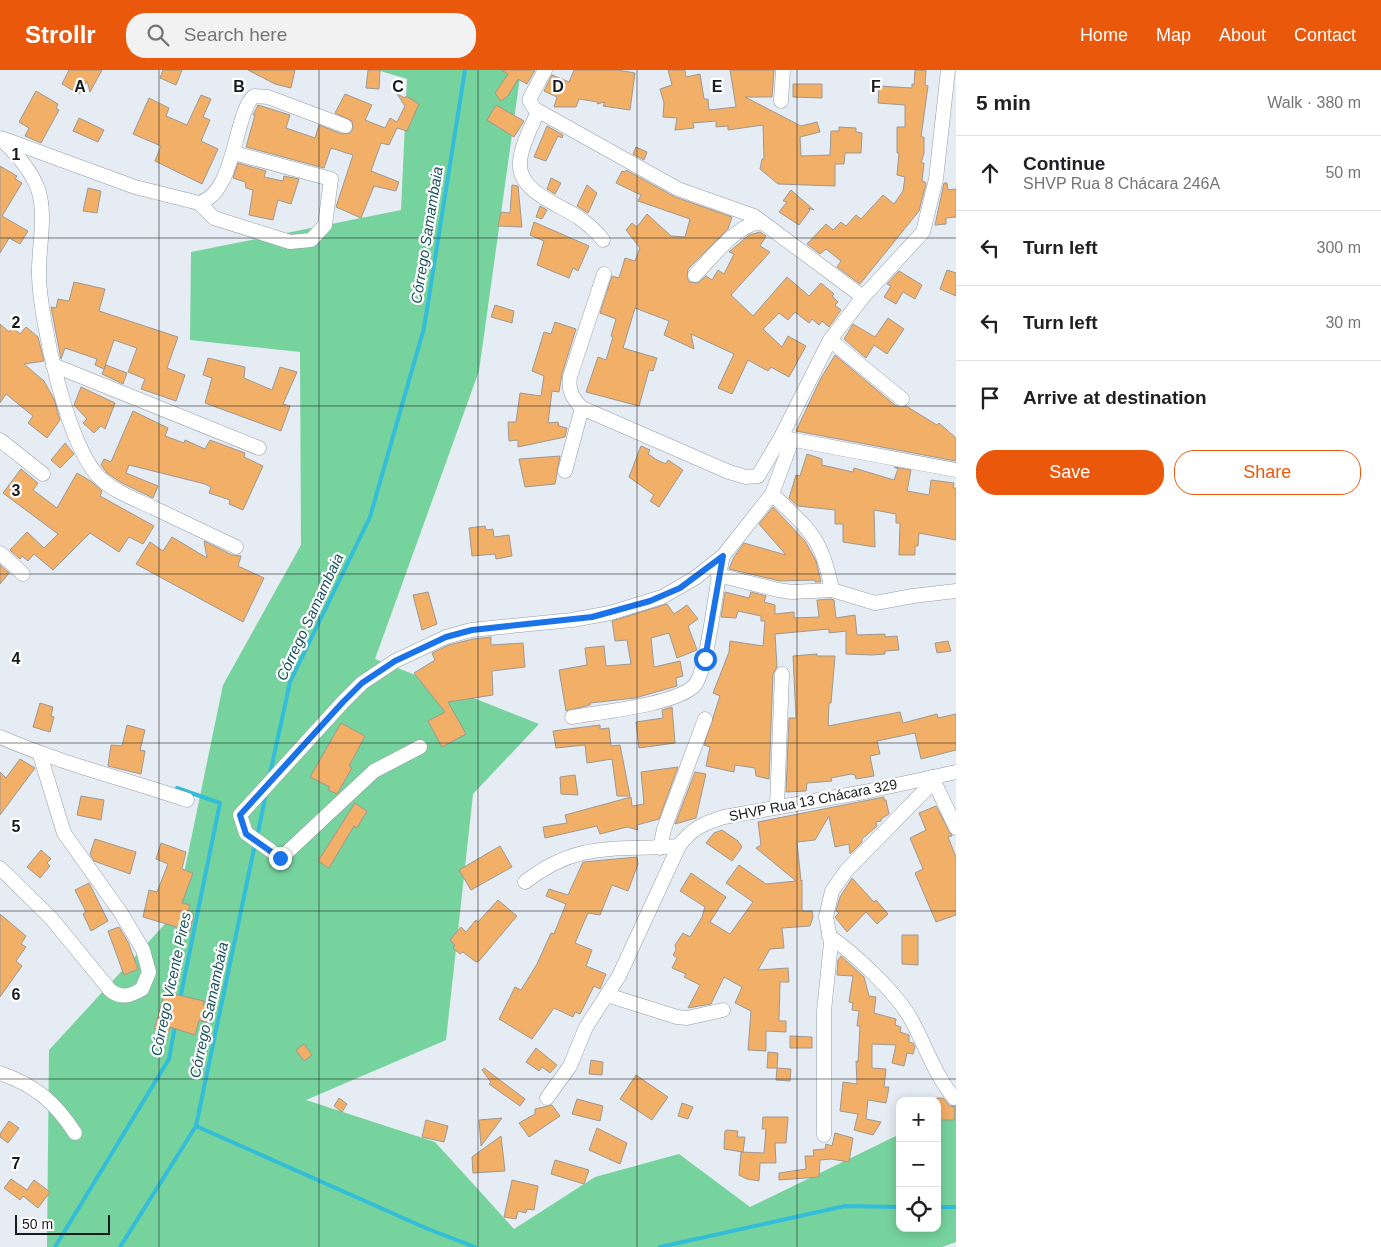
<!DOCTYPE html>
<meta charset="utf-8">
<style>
body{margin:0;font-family:Helvetica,sans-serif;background:#f2f2f2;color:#202124}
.controls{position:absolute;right:15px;bottom:15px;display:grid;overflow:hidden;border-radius:10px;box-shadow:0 2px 12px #0003}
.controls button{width:45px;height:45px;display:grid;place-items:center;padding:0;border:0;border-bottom:1px solid #e0e0e0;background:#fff;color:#202124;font:25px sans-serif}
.scale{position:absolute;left:15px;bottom:12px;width:95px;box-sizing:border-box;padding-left:5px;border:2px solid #191c1e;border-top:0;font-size:14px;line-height:18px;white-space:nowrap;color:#191c1e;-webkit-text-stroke:4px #fff;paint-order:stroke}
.stop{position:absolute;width:15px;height:15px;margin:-11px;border:4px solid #1a73e8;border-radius:50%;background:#fff}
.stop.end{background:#1a73e8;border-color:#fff;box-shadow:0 1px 5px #0008}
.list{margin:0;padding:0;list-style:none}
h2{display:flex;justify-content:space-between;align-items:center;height:65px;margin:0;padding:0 20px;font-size:21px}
h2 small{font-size:16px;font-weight:400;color:#757577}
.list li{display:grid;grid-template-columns:32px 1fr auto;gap:15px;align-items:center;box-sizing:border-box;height:75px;padding:0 20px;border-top:1px solid #e0e0e0}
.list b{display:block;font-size:19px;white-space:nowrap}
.list p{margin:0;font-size:16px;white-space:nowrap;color:#757577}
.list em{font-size:16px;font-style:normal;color:#757577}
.actions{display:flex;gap:10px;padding:15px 20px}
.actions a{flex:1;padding:11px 0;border:1px solid #ea580c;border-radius:20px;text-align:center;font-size:18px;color:#ea580c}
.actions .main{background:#ea580c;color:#fff}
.icon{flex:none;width:28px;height:28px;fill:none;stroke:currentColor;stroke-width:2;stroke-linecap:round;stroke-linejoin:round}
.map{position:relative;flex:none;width:956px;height:1177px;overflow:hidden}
header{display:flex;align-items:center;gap:30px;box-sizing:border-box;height:70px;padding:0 25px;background:#ea580c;color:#fff}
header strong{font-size:24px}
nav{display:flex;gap:28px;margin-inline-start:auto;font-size:18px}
.search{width:350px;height:45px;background:#f2f2f2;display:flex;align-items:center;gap:12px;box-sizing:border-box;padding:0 18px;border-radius:20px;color:#757577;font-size:19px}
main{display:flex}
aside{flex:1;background:#fff}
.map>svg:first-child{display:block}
</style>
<header>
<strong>Strollr</strong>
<div class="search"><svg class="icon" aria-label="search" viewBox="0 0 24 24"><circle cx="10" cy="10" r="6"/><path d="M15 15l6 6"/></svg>Search here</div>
<nav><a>Home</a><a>Map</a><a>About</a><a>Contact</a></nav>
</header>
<main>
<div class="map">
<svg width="956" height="1177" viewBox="0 0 956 1177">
<rect width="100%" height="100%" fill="#e5ecf3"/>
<!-- forest -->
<polygon fill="#76d39d" points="377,0 521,0 479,301 375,589 539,654 473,724 446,970 306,1030 435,1072 514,1159 595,1107 679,1084 750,1137 900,1064 900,1158 937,1158 937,1043 956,1033 956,1172 942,1177 47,1177 49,980 176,842 223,615 301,475 300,282 190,270 191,182 401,140 407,9"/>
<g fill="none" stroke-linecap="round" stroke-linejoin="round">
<!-- stream -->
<g stroke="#33bdd9" stroke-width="4">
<polyline points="270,704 290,612 370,447 424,258 465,0"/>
<polyline points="177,718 220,733 180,929"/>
<polyline points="257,768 266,723"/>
<polyline points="196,1056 428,1159 475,1177"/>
<polyline points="937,1137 956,1137"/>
<polyline points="55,1177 169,989 175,956"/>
<polyline points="120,1177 196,1056 255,774"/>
<polyline points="660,1177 845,1136 900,1137"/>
</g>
</g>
<!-- building -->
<g fill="#f2af67" stroke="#9f9892">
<polygon points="69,0 102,0 90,22 87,11 79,24 62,14"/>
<polygon points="163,0 182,0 176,15 160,8"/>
<polygon points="248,0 295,0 291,18 275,14"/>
<polygon points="368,0 380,0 379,19 366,18"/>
<polygon points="501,0 535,0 527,14 518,9 508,26 501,31 495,23 508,4"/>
<polygon points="574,0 618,0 635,3 630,40 603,36 605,32 597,34 598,32 579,29 576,37 554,37 557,27 544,21 552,5 569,12"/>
<polygon points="668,0 685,0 686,7 700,4 704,29 708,29 709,40 736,37 730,0 774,0 772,27 745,27 801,56 817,52 820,62 800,67 801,86 830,85 831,61 839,61 839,57 856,58 856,62 862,63 861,83 845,83 844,94 835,94 835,116 778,114 760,99 762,89 764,89 763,55 728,60 728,56 716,57 716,51 693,53 694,58 675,60 677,48 663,47 664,33 660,19 672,15"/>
<polygon points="915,0 926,0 925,15 928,16 921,67 924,67 924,83 921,93 924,93 922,111 925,112 926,114 919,141 860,214 837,197 841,191 826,179 820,184 807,174 826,154 833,160 841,152 846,156 856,145 861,149 883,125 894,134 903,121 905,107 897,105 899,83 897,83 897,57 905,57 905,35 878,33 879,16 912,18 912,14 914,15"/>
<polygon points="793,14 822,14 822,28 793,27"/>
<polygon points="36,21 58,34 56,38 59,40 41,73 25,66 29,58 19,52"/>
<polygon points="345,24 372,35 365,50 385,58 390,48 397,52 405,36 397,24 405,28 406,26 419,34 407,61 397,58 389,75 381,73 371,101 399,112 396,121 374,116 361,148 336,137 353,85 331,78 324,98 246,77 255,45 253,45 258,35 290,45 286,58 315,68 319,55 342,64 350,63 353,59 352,51 335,43"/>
<polygon points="201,25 211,29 203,47 210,50 201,71 218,79 202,114 155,91 161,76 133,64 149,28 169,38 166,46 187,55"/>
<polygon points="496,35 524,51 514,67 487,50"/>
<polygon points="79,48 104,60 98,72 73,61"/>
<polygon points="547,56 563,65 562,68 558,66 546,91 534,87"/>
<polygon points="636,77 647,82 644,90 633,84"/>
<polygon points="238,93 266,101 264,107 283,111 284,106 299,109 291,134 278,130 273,150 249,145 253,120 246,118 245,112 233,108"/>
<polygon points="0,96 17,106 15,109 22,113 2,146 28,161 20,174 9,168 0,183"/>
<polygon points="626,100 675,127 732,147 728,159 688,199 687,207 689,212 698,213 706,206 712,210 718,200 724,204 734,184 729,182 749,165 760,162 766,166 760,176 770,182 731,225 753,246 787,207 809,226 821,213 834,224 832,226 838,232 835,235 841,240 829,257 822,251 819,255 812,249 809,253 795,242 788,250 779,243 763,259 782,277 788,266 806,276 789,307 771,297 768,301 748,290 732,324 718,318 734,284 691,264 694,279 664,265 669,251 635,238 623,278 657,288 653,301 649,300 639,336 586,322 598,287 606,290 613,267 611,266 616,249 600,243 612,206 619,208 625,188 635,191 640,178 626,160 632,153 637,157 647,144 671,166 685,167 690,149 638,131 641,125 616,113 622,101 625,102"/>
<polygon points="551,108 561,113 555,124 547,119"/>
<polygon points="944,113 947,113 948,120 956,119 956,147 946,148 946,154 935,155"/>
<polygon points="512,115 518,116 522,157 498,156 501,142 510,143"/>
<polygon points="587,115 597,123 588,143 577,136"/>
<polygon points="88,118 101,121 97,143 83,141"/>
<polygon points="791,120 814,140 808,138 810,140 799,155 779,142 787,132 783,131"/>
<polygon points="540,136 547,140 542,149 536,147"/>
<polygon points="534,152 589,176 578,201 573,198 569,208 537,195 544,171 530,165"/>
<polygon points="947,200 956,203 956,226 940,219"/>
<polygon points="899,201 922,215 915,229 903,222 896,234 884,227 891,216 887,214"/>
<polygon points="74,212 105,219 99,241 178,267 167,298 185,305 176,331 141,319 145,309 128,302 137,278 114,270 104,299 95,295 97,289 65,278 61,289 51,237 56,238 58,229 69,231"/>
<polygon points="495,235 514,241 512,253 491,247"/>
<polygon points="888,248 904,259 887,284 874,275 866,288 844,269 853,254 875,267"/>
<polygon points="555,252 576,259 562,304 559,322 552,321 548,353 558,352 559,356 567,358 565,367 518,377 518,370 509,371 508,352 516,352 520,323 541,326 544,306 532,301 544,262 551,264"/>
<polygon points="0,254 9,262 12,257 20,264 26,257 38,267 44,291 24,294 44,311 54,329 60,350 47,368 28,353 33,346 6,324 0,333"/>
<polygon points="835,285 896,336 906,336 937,355 939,353 956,368 956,391 796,361 821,308"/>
<polygon points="208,288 245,297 244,308 272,320 280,297 297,302 283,334 290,336 281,361 205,333 212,308 203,305"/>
<polygon points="106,295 127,303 123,314 102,304"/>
<polygon points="81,317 115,333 105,359 101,356 94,363 83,353 87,349 74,335"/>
<polygon points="133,341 168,358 165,366 184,373 185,370 205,379 210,370 245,383 244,387 263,396 243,440 229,434 230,430 209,423 211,417 205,414 129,395 126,403 158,416 153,428 120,412 107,403 101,395 104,389 111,392"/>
<polygon points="65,373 74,384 60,398 51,390"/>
<polygon points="641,376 650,380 648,384 657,390 666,394 668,390 683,400 659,437 650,431 654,425 629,407"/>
<polygon points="807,384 822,389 822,395 853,402 854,398 894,410 898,399 894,397 911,400 907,421 929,425 931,410 954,413 953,418 956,418 956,470 919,463 918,476 915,476 915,485 899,485 900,453 896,453 896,444 874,440 875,477 843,472 843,454 835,454 835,440 798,436 789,428 796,405 800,406"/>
<polygon points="560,386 555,414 525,417 519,389"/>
<polygon points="21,399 38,413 33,420 57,438 77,403 92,412 102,421 100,426 154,456 143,474 129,467 119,482 90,463 53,500 34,484 28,491 22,486 20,489 10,480 27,462 44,478 58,464 3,423"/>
<polygon points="773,437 805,471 816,491 821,512 815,512 815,510 780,511 729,499 734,487 744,473 786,485 759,454"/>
<polygon points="485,456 486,460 493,459 494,467 509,465 512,486 496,489 495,484 472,486 469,458"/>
<polygon points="172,467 207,488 204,471 232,485 241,486 238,496 264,508 243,552 136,494 150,472 163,481"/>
<polygon points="0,495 9,503 0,514"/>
<polygon points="428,522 437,554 422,560 413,525"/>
<polygon points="725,522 749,528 751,522 766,526 764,532 775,535 775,544 794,542 794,548 819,547 817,530 831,529 834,530 836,548 855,545 857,565 885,564 885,567 897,566 899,580 885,581 885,584 872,585 846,584 846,561 829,563 829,559 775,564 777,597 773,604 769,709 756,706 755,698 735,695 734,702 706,696 710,677 704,675 720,626 713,623 729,582 730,571 763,576 765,551 761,551 761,546 738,541 736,548 721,547"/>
<polygon points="667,534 674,544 687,535 698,549 688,556 697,580 677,588 669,563 651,568 654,597 680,591 683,606 676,608 677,616 635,628 590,633 590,635 566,641 559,600 587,595 585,578 604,576 606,596 631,594 627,570 615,571 612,551"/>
<polygon points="491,567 491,575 523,573 525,597 492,601 493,625 448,632 466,664 442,677 428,651 445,642 414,603 435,590 432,583 449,575 473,569"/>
<polygon points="948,571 951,581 937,583 935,573"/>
<polygon points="817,584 817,586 835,586 831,633 829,633 828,656 900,642 903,653 937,644 938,648 956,644 956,680 921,689 915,663 877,671 880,684 870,686 874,706 856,709 855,705 851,704 831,708 832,711 807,713 806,721 786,722 789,648 796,648 793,586"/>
<polygon points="40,633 53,637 51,646 54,647 50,662 33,657"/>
<polygon points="672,637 675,673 639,678 636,652 663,648 662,640"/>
<polygon points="341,653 365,666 349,696 352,698 337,724 328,720 330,717 310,707"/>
<polygon points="127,655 145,660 140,680 145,681 141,704 108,696 111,675 122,676"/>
<polygon points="600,655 600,659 609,658 611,676 620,675 630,726 617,726 612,689 587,693 585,675 556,678 553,661"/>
<polygon points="20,689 35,698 0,745 0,702 6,708"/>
<polygon points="678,697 659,749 637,755 638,760 627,757 600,764 597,756 545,768 543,757 567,753 565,745 631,727 632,736 644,734 641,702"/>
<polygon points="695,702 706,704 696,748 675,754"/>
<polygon points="575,705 578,725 561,724 560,707"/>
<polygon points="81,726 104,730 101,750 77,745"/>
<polygon points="884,727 884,730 886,730 889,744 881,749 881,751 876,752 877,756 862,769 862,772 850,784 849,774 835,777 829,746 815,770 797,772 801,811 802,810 802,841 812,841 813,847 810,856 782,858 784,878 770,879 758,900 788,898 789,912 780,912 779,951 786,951 786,962 766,961 766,981 748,980 751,941 735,933 742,917 724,907 711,934 688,938 700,915 684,907 686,904 672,898 677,888 673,885 676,880 675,875 683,863 690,867 702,847 705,837 680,821 691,803 726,827 710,852 730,864 753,832 726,813 739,795 766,814 796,811 756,778 761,775 758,752"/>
<polygon points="355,733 367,741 357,758 354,756 329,798 318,791"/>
<polygon points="936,736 952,766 948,767 956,787 956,845 936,852 915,803 923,799 910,768 926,760 919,743"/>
<polygon points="722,760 738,771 742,777 732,791 706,773 714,763"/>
<polygon points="95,769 136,782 130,804 94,791 90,784"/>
<polygon points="161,773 186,782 182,799 193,803 182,833 190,835 188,843 194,844 190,861 143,847 149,820 157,822 168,794 156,789"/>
<polygon points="500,776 512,797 471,820 459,800"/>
<polygon points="41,780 51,789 47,793 50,796 40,808 27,797"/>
<polygon points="637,787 638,794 628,821 612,815 600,845 588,843 575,873 592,880 586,896 606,904 600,919 594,916 580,944 575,942 573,947 554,938 532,969 499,949 515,917 521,920 537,894 551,863 554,864 566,834 546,826 549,819 568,825 583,792"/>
<polygon points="852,808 874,832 876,830 888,844 877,854 866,842 847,862 835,847 839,843 836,841 840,827"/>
<polygon points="89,813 108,851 91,861 83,844 86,842 75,820"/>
<polygon points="498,830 517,846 479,891 476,892 463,882 460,884 453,878 455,875 450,870 461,857 466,862 476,850 478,852"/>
<polygon points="0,844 26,866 21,874 26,877 16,891 22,896 0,927"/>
<polygon points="119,857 128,872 138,899 124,905 108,861"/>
<polygon points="902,865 918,865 918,895 902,894"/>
<polygon points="841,886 864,907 869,926 876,927 874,943 896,949 895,955 901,957 900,962 909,965 909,972 913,973 915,977 913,984 907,983 904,996 892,993 896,975 872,974 872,998 886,999 884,1017 889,1017 886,1033 868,1030 866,1049 881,1052 873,1065 854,1060 858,1044 840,1041 843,1012 857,1014 856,991 858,992 860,956 857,956 859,941 852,940 853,933 849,932 853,906 837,905 838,890"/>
<polygon points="165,922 204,931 203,935 212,938 208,953 199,950 195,965 170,957 169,962 154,959"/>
<polygon points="790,966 812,967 812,978 790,978"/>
<polygon points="304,974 312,985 304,991 296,980"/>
<polygon points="536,978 557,995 550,1003 542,997 539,1001 526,992"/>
<polygon points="768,982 778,983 777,998 767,998"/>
<polygon points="591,990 603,992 602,1005 589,1004"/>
<polygon points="484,998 525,1029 520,1036 489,1014 491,1012 482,1000"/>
<polygon points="777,998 791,999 790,1011 776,1010"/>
<polygon points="636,1005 668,1027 652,1050 620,1029"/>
<polygon points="339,1028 347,1034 342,1042 334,1036"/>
<polygon points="937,1028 943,1028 950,1036 955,1037 954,1050 937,1050"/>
<polygon points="577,1029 603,1036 600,1051 572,1044"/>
<polygon points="682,1033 693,1037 688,1049 678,1046"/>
<polygon points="552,1035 560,1046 529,1067 519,1053 535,1044 535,1039"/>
<polygon points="763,1047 788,1047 786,1073 775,1073 776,1093 760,1093 759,1111 747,1109 739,1105 741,1082 764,1083 766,1059 762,1059"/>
<polygon points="502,1048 481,1076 479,1050"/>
<polygon points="426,1050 448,1056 444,1072 422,1067"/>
<polygon points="9,1051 19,1058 8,1073 0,1067 0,1064"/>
<polygon points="597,1058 627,1073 620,1094 589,1080"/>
<polygon points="727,1060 738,1061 737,1067 745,1067 743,1082 724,1079 725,1061"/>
<polygon points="835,1063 853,1068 849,1092 831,1089 820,1090 819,1107 779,1110 779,1103 806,1099 805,1086 814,1086 813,1080 825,1079 826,1074 832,1076"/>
<polygon points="501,1066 505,1101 473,1103 472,1087"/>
<polygon points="555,1090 589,1100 584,1114 551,1104"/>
<polygon points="11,1109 27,1120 34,1110 50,1122 38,1138 23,1126 20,1130 4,1118"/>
<polygon points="512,1110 538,1116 534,1140 527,1139 526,1143 518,1141 516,1149 504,1147"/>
</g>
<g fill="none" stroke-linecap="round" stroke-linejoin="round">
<!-- minor casing -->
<g stroke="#969da3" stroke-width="15">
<g id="minor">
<polyline points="545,0 530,28 530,32 535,39 678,119 754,146 863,227"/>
<polyline points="781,31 783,0"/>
<path d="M538 41C532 56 521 75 520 92 517 121 558 134 578 147 588 154 596 161 603 170"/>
<path d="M0 68C15 82 31 100 38 119 47 146 38 178 39 206 40 250 68 380 101 409 115 422 137 430 154 438 181 451 209 464 236 477"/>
<path d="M4 69 135 117 199 133C236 123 234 43 254 26L268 27 345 56"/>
<polyline points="199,133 214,148 290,172 311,170 325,155 331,109 234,83"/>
<path d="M604 204 570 307C568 320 572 328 582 338L729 402 746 407 758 406 781 367 830 270 863 227 923 162 936 109 948 0"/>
<path d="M695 205C709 191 741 149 763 153"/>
<polyline points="830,270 902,329"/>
<polyline points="53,295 259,378"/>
<polyline points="784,368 956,400"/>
<polyline points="0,370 43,404"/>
<polyline points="565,401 582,338"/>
<path d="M772 424C810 460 822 468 832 520"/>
<polyline points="0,483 23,504"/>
<polyline points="718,505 778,520 792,522 832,520 875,533 913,526 956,521"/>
<path d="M572 647C600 642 674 635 694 616 708 602 716 511 723 486"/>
<path d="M0 667C60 693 125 709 187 730"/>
<polyline points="420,677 374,701 281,788 246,763 240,745 343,632 362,613 395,591 446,567 471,560 572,550 610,543 662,527 695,508 723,486 772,424 792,370"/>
<polyline points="932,707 956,758"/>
<polyline points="777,736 782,604"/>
<polyline points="660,778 664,759 705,649"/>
<path d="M0 798 51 848 110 920C121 929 130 926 142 919L149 902 143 880 121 843 64 763 40 685"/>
<path d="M525 812C579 770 616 781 679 776"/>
<path d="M829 866C854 883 898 924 912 951 926 977 935 1005 954 1028"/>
<polyline points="607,925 677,947 687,948 723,940"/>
<path d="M0 1003C35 1015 55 1032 75 1063"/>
<path d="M547 1028 570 996 586 957 619 906 679 776C691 759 704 753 724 747L864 722 956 702"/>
<polyline points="824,1065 824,941 831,873 826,847 832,821 846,801 934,711"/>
</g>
</g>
<!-- minor -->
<use href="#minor" stroke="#fff" stroke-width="14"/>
</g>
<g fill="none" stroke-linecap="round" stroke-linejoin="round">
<!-- route -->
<polyline stroke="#1a73e8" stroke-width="6" points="280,788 246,764 240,745 343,632 362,613 395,591 446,567 472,560 592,547 650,531 680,518 723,486 705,589"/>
</g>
<!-- grid -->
<path fill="none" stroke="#191c1e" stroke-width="1" stroke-opacity="0.55" d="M159 0V1177M319 0V1177M478 0V1177M637 0V1177M797 0V1177M0 168H956M0 336H956M0 504H956M0 673H956M0 841H956M0 1009H956"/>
<g text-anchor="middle" stroke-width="4.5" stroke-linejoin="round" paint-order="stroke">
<!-- street labels -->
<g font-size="14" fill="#191c1e" stroke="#fff">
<text transform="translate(813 730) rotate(-11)" y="5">SHVP Rua 13 Chácara 329</text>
</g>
<!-- water labels -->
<g font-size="15" font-style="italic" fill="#18505c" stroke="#fff">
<text transform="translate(427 165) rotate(-81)" y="5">Córrego Samambaia</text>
<text transform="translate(310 547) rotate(-65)" y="5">Córrego Samambaia</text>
<text transform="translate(171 914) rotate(-78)" y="5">Córrego Vicente Pires</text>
<text transform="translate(209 940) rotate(-78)" y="5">Córrego Samambaia</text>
</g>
</g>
<g font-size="16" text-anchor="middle" font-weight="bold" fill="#191c1e" stroke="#fff" stroke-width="4.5" stroke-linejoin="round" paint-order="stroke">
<text x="80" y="22">A</text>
<text x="239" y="22">B</text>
<text x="398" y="22">C</text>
<text x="558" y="22">D</text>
<text x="717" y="22">E</text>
<text x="876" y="22">F</text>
<text x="16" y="90">1</text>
<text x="16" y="258">2</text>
<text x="16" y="426">3</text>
<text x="16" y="594">4</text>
<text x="16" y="762">5</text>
<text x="16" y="930">6</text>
<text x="16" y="1099">7</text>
</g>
</svg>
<div class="controls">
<button>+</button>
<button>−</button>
<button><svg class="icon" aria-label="locate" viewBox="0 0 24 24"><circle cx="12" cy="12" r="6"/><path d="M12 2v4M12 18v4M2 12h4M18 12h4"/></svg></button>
</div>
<div class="scale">50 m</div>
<div class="stop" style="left:705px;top:589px"></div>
<div class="stop end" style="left:280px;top:788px"></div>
</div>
<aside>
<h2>5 min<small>Walk · 380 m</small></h2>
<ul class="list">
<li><svg class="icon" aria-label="ahead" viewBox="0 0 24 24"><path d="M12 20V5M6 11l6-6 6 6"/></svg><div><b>Continue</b><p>SHVP Rua 8 Chácara 246A</p></div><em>50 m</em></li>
<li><svg class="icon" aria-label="left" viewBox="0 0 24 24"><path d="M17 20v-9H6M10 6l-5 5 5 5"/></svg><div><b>Turn left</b></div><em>300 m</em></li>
<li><svg class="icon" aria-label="left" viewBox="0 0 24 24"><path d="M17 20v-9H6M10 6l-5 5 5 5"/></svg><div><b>Turn left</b></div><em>30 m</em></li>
<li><svg class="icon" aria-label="arrive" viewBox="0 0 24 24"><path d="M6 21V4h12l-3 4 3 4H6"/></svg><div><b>Arrive at destination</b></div></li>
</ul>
<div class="actions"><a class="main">Save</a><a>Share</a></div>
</aside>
</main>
